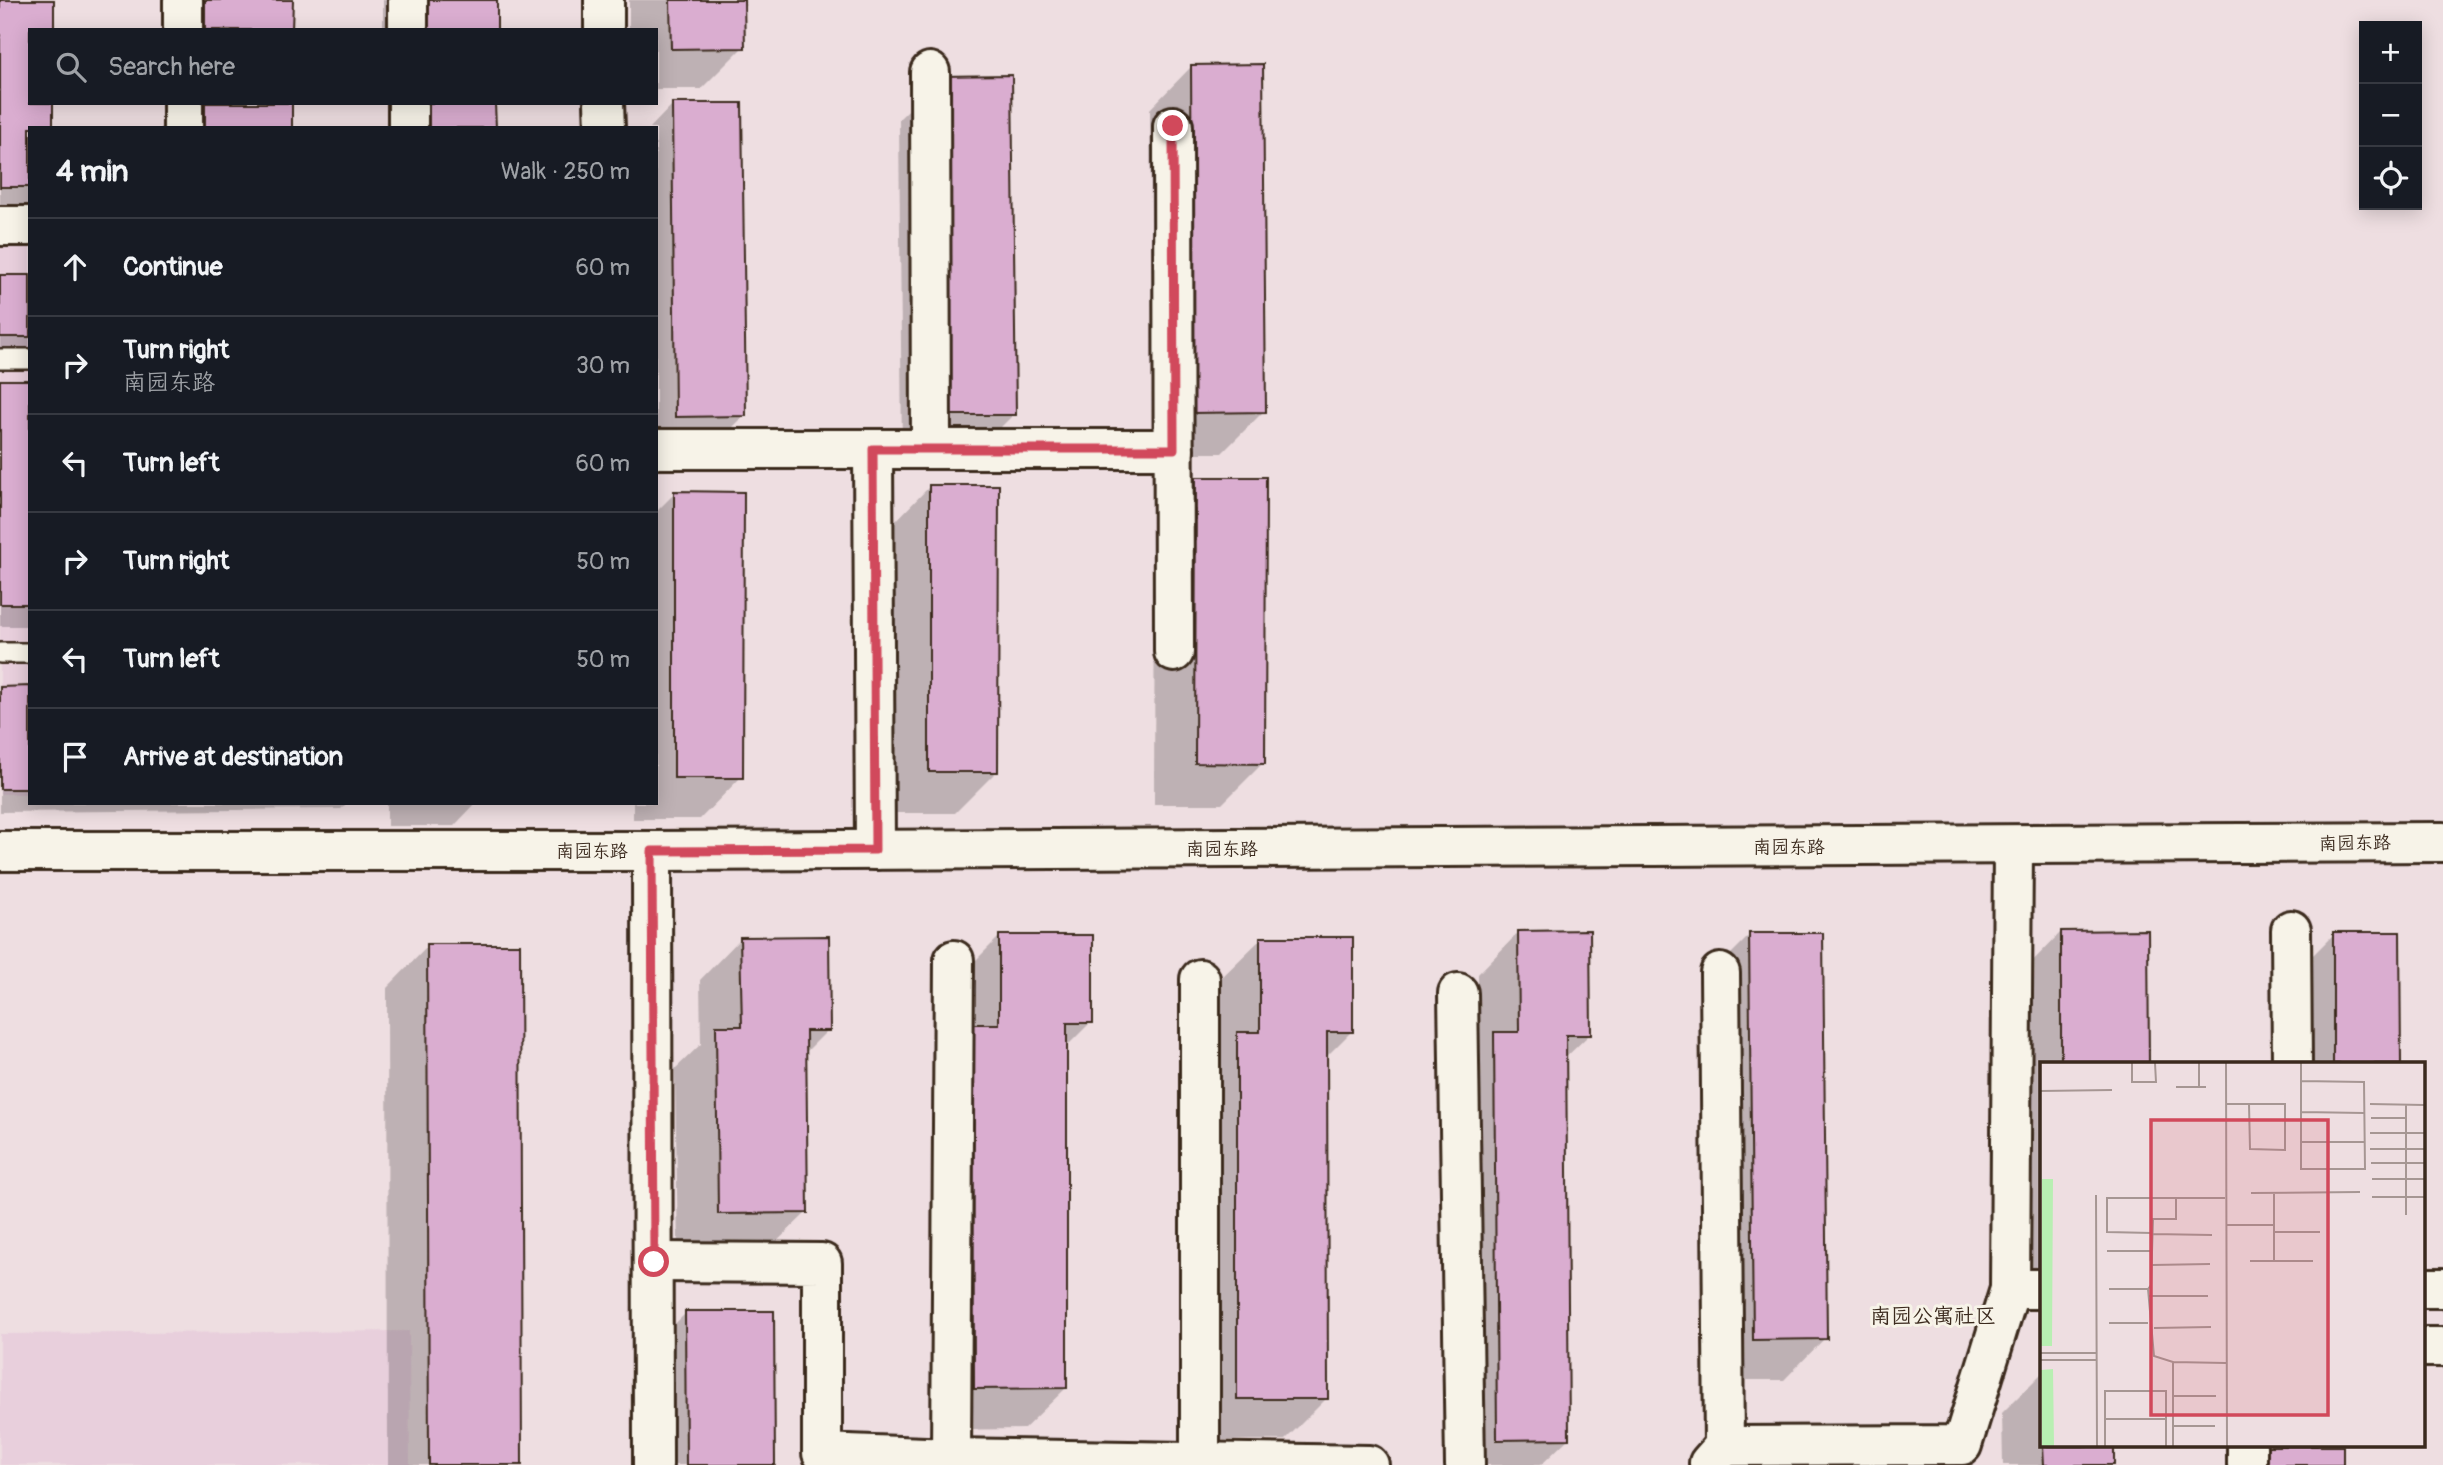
<!DOCTYPE html>
<meta charset="utf-8">
<style>
body{margin:0;font-family:Pangolin,"LXGW WenKai TC",sans-serif;background:#242831;color:#f1f3f6}
.controls{position:absolute;right:21px;top:21px;display:grid;overflow:hidden;border-radius:0px;box-shadow:0 4px 18px #0003}
.controls button{width:63px;height:63px;display:grid;place-items:center;padding:0;border:0;border-bottom:2px solid #363941;background:#171b24;color:#f1f3f6;font:35px sans-serif}
.stop{position:absolute;width:21px;height:21px;margin:-16px;border:5px solid #d1495b;border-radius:50%;background:#fff}
.stop.end{background:#d1495b;border-color:#fff;box-shadow:0 2px 7px #0008}
.list{margin:0;padding:0;list-style:none}
h2{display:flex;justify-content:space-between;align-items:center;height:91px;margin:0;padding:0 28px;font-size:30px}
h2 small{font-size:23px;font-weight:400;color:#9ea1a6}
.list li{display:grid;grid-template-columns:46px 1fr auto;gap:21px;align-items:center;box-sizing:border-box;height:98px;padding:0 28px;border-top:2px solid #363941}
.list b{display:block;font-size:26px;white-space:nowrap}
.list p{margin:0;font-size:23px;white-space:nowrap;color:#9ea1a6}
.list em{font-size:23px;font-style:normal;color:#9ea1a6}
.icon{flex:none;width:38px;height:38px;fill:none;stroke:currentColor;stroke-width:2;stroke-linecap:round;stroke-linejoin:round}
.map{position:relative;flex:none;width:2443px;height:1465px;overflow:hidden}
.search{position:absolute;background:#171b24;box-shadow:0 4px 18px #0003;left:28px;top:28px;width:630px;height:77px;display:flex;align-items:center;gap:18px;box-sizing:border-box;padding:0 24px;border-radius:0px;color:#9ea1a6;font-size:26px}
.panel{position:absolute;background:#171b24;box-shadow:0 4px 18px #0003;left:28px;top:126px;width:630px;height:679px;border-radius:0px}
.map>svg:first-child{display:block}
</style>
<div class="map">
<svg width="2443" height="1465" viewBox="0 0 2443 1465">
<rect width="100%" height="100%" fill="#eedee1"/>
<filter id="ink" filterUnits="userSpaceOnUse"><feTurbulence type="fractalNoise" baseFrequency=".0143" numOctaves="2"/><feDisplacementMap in="SourceGraphic" scale="14" xChannelSelector="R" yChannelSelector="G"/><feConvolveMatrix kernelMatrix="1 2 1 2 8 2 1 2 1" color-interpolation-filters="sRGB"/></filter>
<g filter="url(#ink)">
<!-- built -->
<g fill="#e8cfdc">
<rect x="0" y="244" width="30" height="550"/>
<polygon points="409,1331 410,1465 0,1465 0,1334"/>
</g>
<!-- shadow -->
<g fill="#0003">
<polygon points="0,0 52,0 30,30 30,208 0,228"/>
<rect x="165" y="0" width="126" height="30"/>
<polygon points="383,0 495,0 496,30 383,30"/>
<polygon points="629,0 742,0 743,47 701,89 656,89 656,30 629,30"/>
<polygon points="1191,67 1264,411 1222,453 1153,453 1150,109"/>
<polygon points="941,78 1014,414 972,456 902,456 899,119"/>
<rect x="164" y="103" width="126" height="25"/>
<polygon points="672,105 744,416 703,457 656,458 656,128 650,128"/>
<rect x="0" y="277" width="30" height="82"/>
<rect x="0" y="382" width="30" height="244"/>
<polygon points="1196,478 1263,763 1222,804 1154,804 1155,520"/>
<polygon points="929,487 996,772 955,813 888,813 888,529"/>
<polygon points="675,493 741,777 700,819 633,819 633,803 656,803 656,512"/>
<polygon points="0,688 30,688 30,803 347,803 341,809 0,812"/>
<polygon points="387,803 476,803 454,826 387,826"/>
<polygon points="1519,932 1589,1035 1564,1059 1568,1439 1541,1465 1456,1465 1453,1076 1478,1050 1478,974"/>
<polygon points="2061,932 2147,932 2147,1064 2042,1064 2042,1299 2021,1299 2020,974"/>
<polygon points="2334,934 2399,934 2399,1064 2292,1064 2292,976"/>
<polygon points="1750,935 1825,1338 1784,1380 1712,1380 1708,977"/>
<polygon points="999,937 1091,1022 1065,1048 1066,1388 1024,1429 933,1430 932,1067 958,1041 958,978"/>
<polygon points="741,938 828,1030 805,1053 807,1212 765,1253 678,1254 675,1069 701,1044 700,980"/>
<polygon points="1261,939 1351,1032 1326,1057 1326,1399 1285,1440 1197,1440 1219,980"/>
<polygon points="428,946 520,1465 388,1465 387,988"/>
<polygon points="686,1313 774,1465 645,1465 644,1354"/>
<polygon points="2042,1373 2042,1446 2113,1446 2113,1465 2003,1465 2002,1413"/>
<rect x="2227" y="1446" width="114" height="19"/>
</g>
<!-- building -->
<g fill="#daadd0" stroke="#3b2a1e" stroke-width="2">
<polygon points="0,0 54,0 54,30 30,30 30,103 53,103 53,128 30,128 30,187 0,187"/>
<polygon points="205,0 293,0 292,30 205,30"/>
<rect x="424" y="0" width="73" height="30"/>
<polygon points="670,0 744,0 745,48 671,49"/>
<polygon points="1263,64 1266,412 1193,413 1191,65"/>
<polygon points="1012,75 1016,415 943,415 940,76"/>
<rect x="205" y="103" width="87" height="25"/>
<polygon points="423,103 495,103 496,128 424,128"/>
<polygon points="672,103 742,103 746,416 675,417"/>
<rect x="0" y="275" width="30" height="62"/>
<rect x="0" y="380" width="30" height="224"/>
<polygon points="1196,477 1266,477 1265,764 1195,763"/>
<polygon points="929,485 999,485 998,772 929,772"/>
<polygon points="674,491 744,492 743,778 674,778"/>
<polygon points="30,686 30,789 0,789 0,687"/>
<polygon points="1590,930 1591,1035 1566,1035 1569,1439 1497,1440 1494,1032 1519,1032 1518,931"/>
<polygon points="2148,930 2149,1064 2061,1064 2061,931"/>
<polygon points="2333,932 2400,932 2401,1064 2333,1064"/>
<polygon points="1749,933 1823,933 1827,1339 1753,1340"/>
<polygon points="999,935 1093,935 1093,1023 1067,1023 1067,1388 974,1389 973,1024 999,1024"/>
<polygon points="829,936 830,1031 806,1031 808,1213 718,1214 716,1026 742,1026 740,937"/>
<polygon points="1260,937 1353,937 1353,1032 1327,1032 1328,1399 1237,1399 1237,1032 1260,1032"/>
<polygon points="427,944 520,944 522,1465 429,1465"/>
<polygon points="685,1311 774,1311 775,1465 686,1465"/>
<polygon points="2043,1446 2114,1446 2114,1465 2044,1465"/>
<rect x="2268" y="1446" width="75" height="19"/>
</g>
<g fill="none" stroke-linecap="round" stroke-linejoin="round">
<!-- service casing -->
<g stroke="#3b2a1e" stroke-width="24">
<g id="service">
<polyline points="0,359 30,359"/>
<polyline points="0,653 30,653"/>
</g>
</g>
<!-- minor casing -->
<g stroke="#3b2a1e" stroke-width="44">
<g id="minor">
<polyline points="408,0 408,30"/>
<polyline points="604,0 604,30"/>
<polyline points="183,30 183,0"/>
<polyline points="930,72 931,449"/>
<polyline points="408,103 408,128"/>
<polyline points="604,103 605,128"/>
<polyline points="1173,126 1174,652"/>
<polyline points="183,128 183,103"/>
<polyline points="0,226 30,226"/>
<polyline points="656,449 1174,449"/>
<polyline points="873,449 875,850"/>
<polyline points="652,851 653,1465"/>
<polyline points="2291,930 2292,1064"/>
<polyline points="1720,973 1724,1446"/>
<polyline points="1200,979 1200,1461"/>
<polyline points="1458,993 1465,1465"/>
<polyline points="654,1262 822,1263 822,1453 951,1458 1369,1465"/>
<polyline points="2424,1288 2443,1288"/>
<polyline points="2010,1289 2013,846"/>
<polyline points="2424,1347 2443,1347"/>
<polyline points="2247,1446 2247,1465"/>
<polyline points="951,1458 954,960"/>
<polyline points="1709,1463 1724,1446 1962,1445 2010,1289 2042,1289"/>
</g>
</g>
<!-- tertiary casing -->
<g stroke="#3b2a1e" stroke-width="44">
<polyline id="tertiary" points="0,851 652,851 2443,842"/>
</g>
<!-- service -->
<use href="#service" stroke="#f7f3e8" stroke-width="19"/>
<!-- minor -->
<use href="#minor" stroke="#f7f3e8" stroke-width="38"/>
<!-- tertiary -->
<use href="#tertiary" stroke="#f7f3e8" stroke-width="38"/>
</g>
</g>
<g fill="none" stroke-linecap="round" stroke-linejoin="round" filter="url(#ink)">
<!-- route -->
<polyline stroke="#d1495b" stroke-width="9" points="654,1262 652,851 875,850 873,449 1174,449 1173,126"/>
</g>
<g text-anchor="middle" stroke-width="6" stroke-linejoin="round" paint-order="stroke">
<!-- street labels -->
<g font-size="18" fill="#3b2a1e" stroke="#f7f3e8">
<text transform="translate(2355 843) rotate(-1)" y="6">南园东路</text>
<text x="1789" y="853">南园东路</text>
<text x="1222" y="855">南园东路</text>
<text x="592" y="857">南园东路</text>
</g>
<!-- quarter labels -->
<g font-size="21" fill="#3b2a1e" stroke="#f7f3e8">
<text x="1933" y="1323">南园公寓社区</text>
</g>
</g>
<!-- overview -->
<g transform="translate(2040 1062)">
<rect width="385" height="385" fill="#eedee1"/>
<path d="M2 117H13L12 284H1ZM13 307 14 384H2L1 308Z" fill="#b8efb2"/>
<path fill="none" stroke="#a69693" stroke-width="2" d="M92 1V20H116L115 1M159 1V25M186 1 187 384M261 19 324 20 325 107H261V1M136 25H166M0 29 72 28M186 42H245V88L210 87 209 42M330 42 385 43M261 50 324 51M331 56H366M330 71H385M261 80H325M330 87H385M331 101H385M332 117H385M211 131 320 130M234 131V199M56 133 57 384M332 135H385M366 153V43M186 163H234M234 170H280M112 171 67 170V136H185M112 172 172 173M67 189H112M210 199H273M112 203 170 202M69 227H108L111 223 113 157H136V137M108 227 114 294 133 300V384M108 234H168M69 261H108M114 266 171 265M0 291H56M0 298H56M133 300 186 301M133 334H176M65 357H126M133 364H175M65 384V329H126V384"/>
<path fill="#d1495b" fill-opacity="0.15" stroke="#d1495b" stroke-width="3.5" d="M111 58H288V353H111Z"/>
<rect width="385" height="385" fill="none" stroke="#3b2a1e" stroke-width="3.5"/>
</g>
</svg>
<div class="controls">
<button>+</button>
<button>−</button>
<button><svg class="icon" aria-label="locate" viewBox="0 0 24 24"><circle cx="12" cy="12" r="6"/><path d="M12 2v4M12 18v4M2 12h4M18 12h4"/></svg></button>
</div>
<div class="stop" style="left:654px;top:1262px"></div>
<div class="stop end" style="left:1173px;top:126px"></div>
<div class="search"><svg class="icon" aria-label="search" viewBox="0 0 24 24"><circle cx="10" cy="10" r="6"/><path d="M15 15l6 6"/></svg>Search here</div>
<section class="panel">
<h2>4 min<small>Walk · 250 m</small></h2>
<ul class="list">
<li><svg class="icon" aria-label="ahead" viewBox="0 0 24 24"><path d="M12 20V5M6 11l6-6 6 6"/></svg><div><b>Continue</b></div><em>60 m</em></li>
<li><svg class="icon" aria-label="right" viewBox="0 0 24 24"><path d="M7 20v-9h11M14 6l5 5-5 5"/></svg><div><b>Turn right</b><p>南园东路</p></div><em>30 m</em></li>
<li><svg class="icon" aria-label="left" viewBox="0 0 24 24"><path d="M17 20v-9H6M10 6l-5 5 5 5"/></svg><div><b>Turn left</b></div><em>60 m</em></li>
<li><svg class="icon" aria-label="right" viewBox="0 0 24 24"><path d="M7 20v-9h11M14 6l5 5-5 5"/></svg><div><b>Turn right</b></div><em>50 m</em></li>
<li><svg class="icon" aria-label="left" viewBox="0 0 24 24"><path d="M17 20v-9H6M10 6l-5 5 5 5"/></svg><div><b>Turn left</b></div><em>50 m</em></li>
<li><svg class="icon" aria-label="arrive" viewBox="0 0 24 24"><path d="M6 21V4h12l-3 4 3 4H6"/></svg><div><b>Arrive at destination</b></div></li>
</ul>
</section>
</div>
